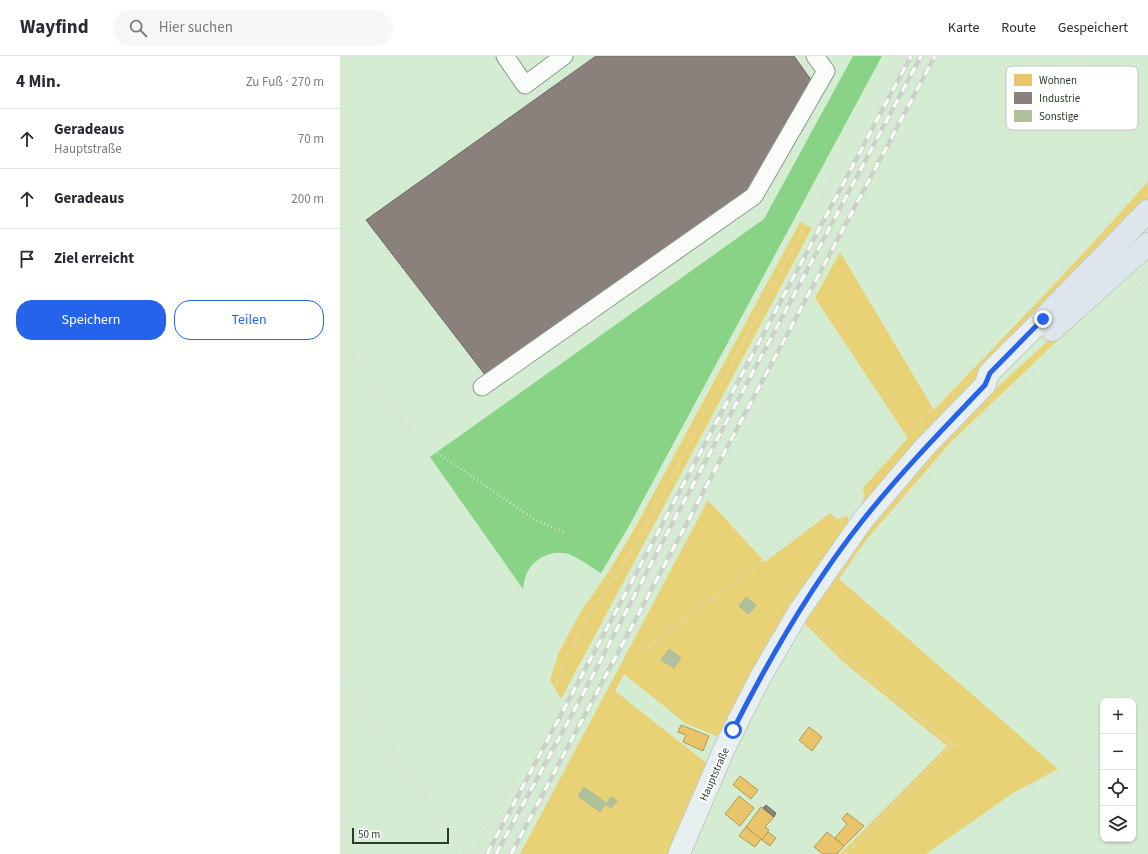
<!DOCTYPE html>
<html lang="de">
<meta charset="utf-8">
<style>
body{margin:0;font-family:"Source Sans 3",sans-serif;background:#f7f7f7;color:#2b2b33}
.controls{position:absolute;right:12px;bottom:12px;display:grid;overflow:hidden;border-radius:8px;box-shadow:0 1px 3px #0004}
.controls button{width:36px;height:36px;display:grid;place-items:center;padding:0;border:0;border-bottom:1px solid #e1e1e2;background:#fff;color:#2b2b33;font:20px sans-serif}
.scale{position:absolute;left:12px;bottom:10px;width:97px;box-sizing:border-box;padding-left:4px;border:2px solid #2a3c29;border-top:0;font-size:11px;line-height:14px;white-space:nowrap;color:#2a3c29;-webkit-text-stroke:3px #fff;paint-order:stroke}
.stop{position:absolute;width:12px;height:12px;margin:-9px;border:3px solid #2563eb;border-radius:50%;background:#fff}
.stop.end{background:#2563eb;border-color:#fff;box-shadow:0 1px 4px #0008}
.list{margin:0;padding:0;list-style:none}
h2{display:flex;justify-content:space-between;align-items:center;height:52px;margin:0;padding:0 16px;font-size:17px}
h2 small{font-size:13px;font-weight:400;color:#7c7c81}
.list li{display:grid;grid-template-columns:26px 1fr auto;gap:12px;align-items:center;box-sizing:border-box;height:60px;padding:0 16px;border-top:1px solid #e1e1e2}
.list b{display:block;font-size:15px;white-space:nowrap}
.list p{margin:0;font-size:13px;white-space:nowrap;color:#7c7c81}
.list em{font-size:13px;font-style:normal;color:#7c7c81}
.actions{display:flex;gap:8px;padding:12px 16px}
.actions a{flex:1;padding:9px 0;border:1px solid #2563eb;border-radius:16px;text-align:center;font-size:14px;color:#2563eb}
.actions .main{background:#2563eb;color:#fff}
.icon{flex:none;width:22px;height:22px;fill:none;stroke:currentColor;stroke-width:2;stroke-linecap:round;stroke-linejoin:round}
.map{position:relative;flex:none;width:808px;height:798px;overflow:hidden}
header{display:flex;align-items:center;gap:24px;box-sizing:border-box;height:56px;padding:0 20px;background:#fff;border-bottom:1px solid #e1e1e2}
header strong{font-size:19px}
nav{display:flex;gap:22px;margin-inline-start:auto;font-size:14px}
.search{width:280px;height:36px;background:#f7f7f7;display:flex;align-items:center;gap:10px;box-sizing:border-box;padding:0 14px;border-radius:22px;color:#7c7c81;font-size:15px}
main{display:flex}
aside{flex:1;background:#fff}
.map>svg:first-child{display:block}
</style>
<header>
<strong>Wayfind</strong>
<div class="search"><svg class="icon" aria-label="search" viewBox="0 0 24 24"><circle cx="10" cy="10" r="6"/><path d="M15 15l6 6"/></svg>Hier suchen</div>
<nav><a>Karte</a><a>Route</a><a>Gespeichert</a></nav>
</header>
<main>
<aside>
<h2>4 Min.<small>Zu Fuß · 270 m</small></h2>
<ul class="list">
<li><svg class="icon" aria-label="ahead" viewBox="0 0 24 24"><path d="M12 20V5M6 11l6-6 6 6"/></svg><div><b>Geradeaus</b><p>Hauptstraße</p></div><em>70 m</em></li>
<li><svg class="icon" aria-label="ahead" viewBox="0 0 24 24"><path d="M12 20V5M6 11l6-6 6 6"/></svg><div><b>Geradeaus</b></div><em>200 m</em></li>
<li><svg class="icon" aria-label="arrive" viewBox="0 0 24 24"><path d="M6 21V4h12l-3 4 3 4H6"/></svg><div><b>Ziel erreicht</b></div></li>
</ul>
<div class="actions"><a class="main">Speichern</a><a>Teilen</a></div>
</aside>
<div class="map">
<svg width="808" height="798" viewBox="0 0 808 798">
<rect width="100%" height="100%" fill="#d4ecd2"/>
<!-- green -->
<g fill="#e9d275">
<path d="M808 125V147L522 451 524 440 523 432 568 382 475 242 500 196 594 354C666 278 740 204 808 125Z"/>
<polygon points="460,166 472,172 221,643 210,624 219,596 240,557 271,512 295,472"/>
<polygon points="727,268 732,273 719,283 610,387 527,483 499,523 718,713 673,737 586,798 500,798 607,690 502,605 463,566 501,507 571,420 644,343"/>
<polygon points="368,444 425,506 490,457 497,463 508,460 508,470 381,682 345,667 284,618 275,635 369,709 331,798 180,798"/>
</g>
<!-- water -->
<path fill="#88d386" d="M513 0H542L289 470 261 517C252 512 242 504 231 499 216 493 196 500 188 515 185 520 184 527 183 533L90 401 424 163Z"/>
<!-- homes -->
<g fill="#e9c46a" stroke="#b09b56">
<polygon points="341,669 369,680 363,695 343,686 346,679 338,676"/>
<polygon points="469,671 482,681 472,695 459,684"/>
<polygon points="400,720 418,734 411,743 393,729"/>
<polygon points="399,740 414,752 400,770 385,758"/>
<polygon points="421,751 434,761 425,771 429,774 422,784 406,771"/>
<polygon points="507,757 524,770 504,790 495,782 507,768 502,763"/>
<polygon points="406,771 421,783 415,791 399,780"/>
<polygon points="428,776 436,782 430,790 422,784"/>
<polygon points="487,776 504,790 497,798 483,798 474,791"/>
</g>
<!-- industry -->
<g fill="#8a817c" stroke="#6d6c63">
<polygon points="256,0 454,0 474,28 410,136 146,320 26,164"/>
<polygon points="426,749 436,757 434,761 423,752"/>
</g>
<!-- building -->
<g fill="#afc19b" stroke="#a9b8a2">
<polygon points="406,541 416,549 409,558 399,550"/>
<polygon points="329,593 341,602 334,612 321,604"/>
<polygon points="244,731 266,747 260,756 238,740"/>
<polygon points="271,741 277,745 271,752 266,748"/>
</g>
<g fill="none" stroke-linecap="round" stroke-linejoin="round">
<!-- minor casing -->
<g stroke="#8b9d8a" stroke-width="19">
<g id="minor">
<polyline points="165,0 185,29 224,0"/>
<polyline points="142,331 414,140 486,15 475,0"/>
</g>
</g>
<!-- major casing -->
<g stroke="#c1cdc0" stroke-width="23">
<polyline id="major" points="339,798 386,689 400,661 421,620 459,555 523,464 583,393 645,329 649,317 703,263"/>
</g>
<!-- highway casing -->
<g stroke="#c1cdc0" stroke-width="24">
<g id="highway">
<polyline points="703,263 808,155"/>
<polyline points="712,274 808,188"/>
</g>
</g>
<!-- path -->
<g stroke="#d8e0d8" stroke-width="2.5" stroke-dasharray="1 3" stroke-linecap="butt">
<polyline points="0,176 19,163"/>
<polyline points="706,233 755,182 808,120"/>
<polyline points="764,252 808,218"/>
<polyline points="0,282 73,380 195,464 224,476"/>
<polyline points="511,452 509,451 523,426 633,310"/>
<polyline points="502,462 509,451"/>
<polyline points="515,507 531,485 612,389 717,290"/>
<polyline points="472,567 471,568 504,601 613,689 505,798"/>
<polyline points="303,595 491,452 509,451"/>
<polyline points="0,620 126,798"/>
<polyline points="793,676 808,668"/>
<polyline points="134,798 202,670 226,601 247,561 278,517 302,477 555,0"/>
<polyline points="593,798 676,740 763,692"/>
</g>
<!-- minor -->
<use href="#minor" stroke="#f9fcf8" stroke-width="17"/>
<!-- major -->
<use href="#major" stroke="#e8eff1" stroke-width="21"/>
<!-- highway -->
<use href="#highway" stroke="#dde6ec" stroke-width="22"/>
<!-- rail casing -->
<g stroke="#ccd2ca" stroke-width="4.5">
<g id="rail">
<polyline points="147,798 571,0"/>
<polyline points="156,798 242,640 314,502 581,0"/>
<polyline points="171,798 595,0"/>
</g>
</g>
<!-- rail -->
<use href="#rail" stroke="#fff" stroke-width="3" stroke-dasharray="9" stroke-linecap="butt"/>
</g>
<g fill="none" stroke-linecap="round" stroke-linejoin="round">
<!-- route -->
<path stroke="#2563eb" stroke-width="5" d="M393 674C430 601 472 528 523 464 561 416 603 373 645 329L650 317 703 263"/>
</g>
<g text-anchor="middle" stroke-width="4" stroke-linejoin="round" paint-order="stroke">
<!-- street labels -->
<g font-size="11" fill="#2a3c29" stroke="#fff">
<text transform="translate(374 718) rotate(-66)" y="4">Hauptstraße</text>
</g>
</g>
<!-- legend -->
<rect x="666" y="10" width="132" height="64" rx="6" fill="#fff" stroke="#bfc4bf" stroke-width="1"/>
<rect x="674" y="18" width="18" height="12" fill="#e9c46a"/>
<rect x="674" y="36" width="18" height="12" fill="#8a817c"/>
<rect x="674" y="54" width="18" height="12" fill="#afc19b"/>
<g font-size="11" fill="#2a3c29">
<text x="699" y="28">Wohnen</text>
<text x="699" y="46">Industrie</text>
<text x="699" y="64">Sonstige</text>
</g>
</svg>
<div class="controls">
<button>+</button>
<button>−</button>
<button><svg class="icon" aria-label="locate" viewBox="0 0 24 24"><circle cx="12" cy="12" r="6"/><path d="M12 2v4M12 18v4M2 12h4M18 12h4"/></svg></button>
<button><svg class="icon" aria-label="layers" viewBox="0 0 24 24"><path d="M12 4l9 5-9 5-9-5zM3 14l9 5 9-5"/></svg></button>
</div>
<div class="scale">50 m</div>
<div class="stop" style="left:393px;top:674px"></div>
<div class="stop end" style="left:703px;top:263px"></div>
</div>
</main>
